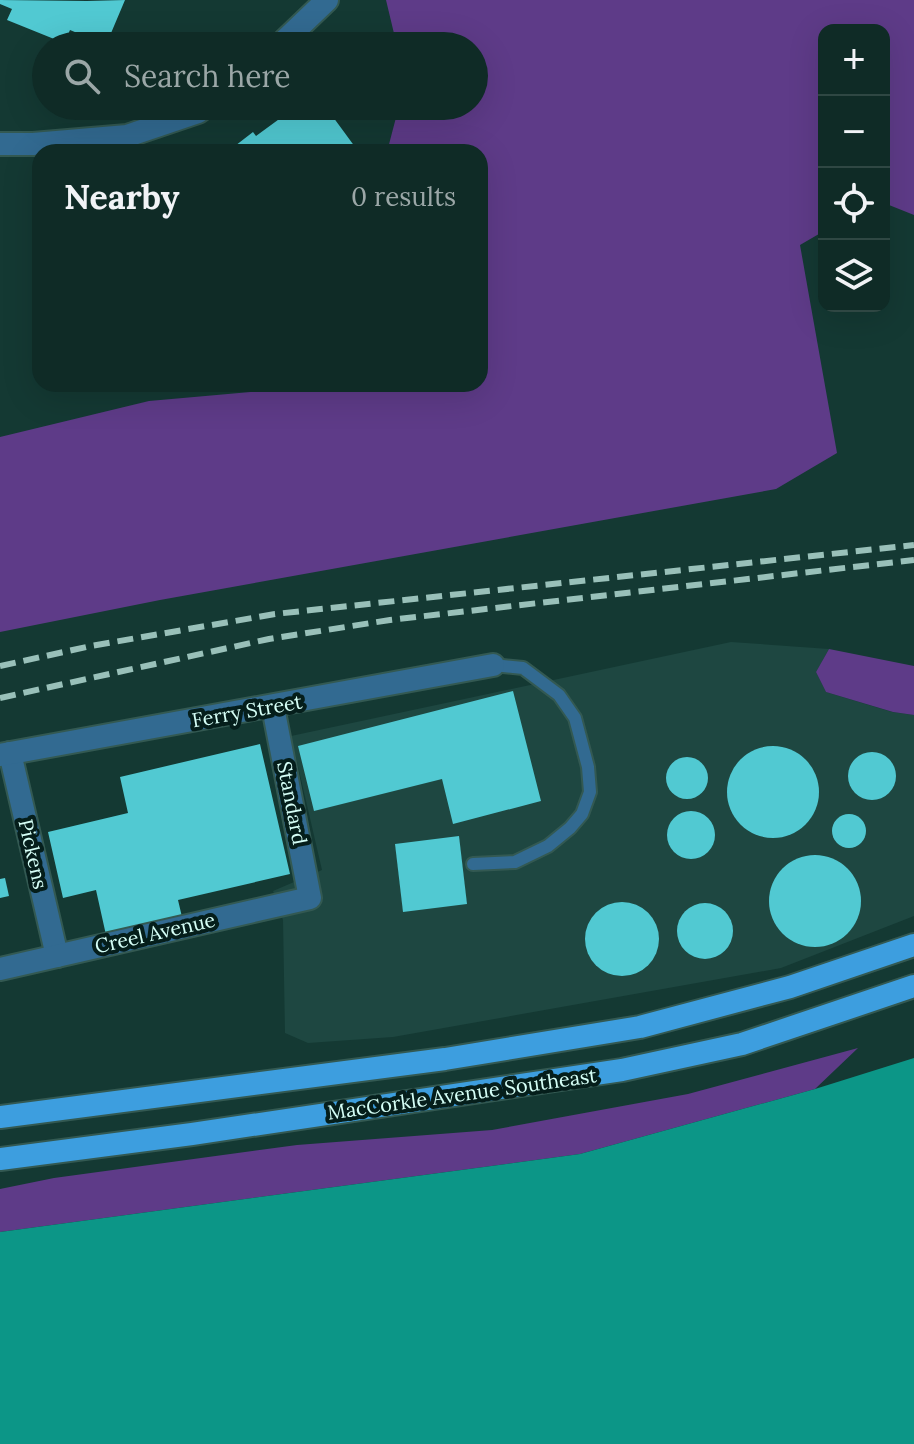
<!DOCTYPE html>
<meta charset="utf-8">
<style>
body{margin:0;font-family:Lora,serif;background:#1d3732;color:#f1f3f6}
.controls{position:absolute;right:24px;top:24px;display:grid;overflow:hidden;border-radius:16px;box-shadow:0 8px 32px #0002}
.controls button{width:72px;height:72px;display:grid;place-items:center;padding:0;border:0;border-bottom:2px solid #2f4743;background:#0f2b26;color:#f1f3f6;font:40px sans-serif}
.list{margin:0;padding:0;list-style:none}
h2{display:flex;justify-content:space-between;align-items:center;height:104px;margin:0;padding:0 32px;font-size:34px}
h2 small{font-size:26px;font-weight:400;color:#9ba7a7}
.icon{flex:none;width:44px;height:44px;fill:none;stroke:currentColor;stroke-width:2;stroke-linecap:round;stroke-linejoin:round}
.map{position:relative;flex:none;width:914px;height:1444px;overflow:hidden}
.search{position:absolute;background:#0f2b26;box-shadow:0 8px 32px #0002;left:32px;top:32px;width:456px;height:88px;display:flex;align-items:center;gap:20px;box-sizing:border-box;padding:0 28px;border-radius:44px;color:#9ba7a7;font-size:30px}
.panel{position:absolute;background:#0f2b26;box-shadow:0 8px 32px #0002;left:32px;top:144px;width:456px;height:248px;border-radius:24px}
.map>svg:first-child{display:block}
</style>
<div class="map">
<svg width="914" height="1444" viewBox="0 0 914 1444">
<rect width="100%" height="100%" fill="#143933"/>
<!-- built -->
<polygon fill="#1e4741" points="731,642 829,649 816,672 826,692 892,712 914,715 914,916 781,968 393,1037 308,1043 285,1033 283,920 273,891 322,870 291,736"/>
<!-- green -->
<g fill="#5e3b88">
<polygon points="386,0 914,0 914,215 884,203 884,30 824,30 824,231 800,245 837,453 776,489 160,600 0,632 0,437 149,401 285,389 292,384 480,384 480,152 387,152 399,106 474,106 474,46 397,46"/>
<polygon points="829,649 914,666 914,715 893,712 826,692 816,672"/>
<polygon points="858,1048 815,1089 580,1154 0,1232 0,1189 54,1178 297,1145 492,1130 688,1094"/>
</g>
<!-- water -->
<polygon fill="#0c9687" points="914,1058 914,1444 0,1444 0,1232 580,1154 815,1089"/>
<!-- building -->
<g fill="#51c9d2">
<polygon points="0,0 87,1 125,0 106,45 70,30 64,43 7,20 12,9 0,4"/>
<polygon points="297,106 325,106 358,151 291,152 288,147 281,152 233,152 231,149 253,132 256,136"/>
<polygon points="513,691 541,801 453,824 442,779 314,811 298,746"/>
<polygon points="260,744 290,874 178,900 182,917 106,935 96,890 63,898 48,832 128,813 120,777"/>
<circle cx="773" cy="792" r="46"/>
<circle cx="872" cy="776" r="24"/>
<circle cx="687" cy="778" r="21"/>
<circle cx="691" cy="835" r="24"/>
<circle cx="849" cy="831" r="17"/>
<polygon points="459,836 467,904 403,912 395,844"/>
<circle cx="815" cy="901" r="46"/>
<polygon points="5,878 9,896 0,898 0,879"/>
<circle cx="622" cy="939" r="37"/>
<circle cx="705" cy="931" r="28"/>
</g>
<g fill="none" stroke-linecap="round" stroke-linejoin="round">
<!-- service casing -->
<g stroke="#335952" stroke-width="16">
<polyline id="service" points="473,864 515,862 548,846 570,828 582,814 590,792 588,767 575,718 559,695 523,668 493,665"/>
</g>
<!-- minor casing -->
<g stroke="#335952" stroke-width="26">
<g id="minor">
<polyline points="279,46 327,0"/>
<polyline points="0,144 33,144 127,136 198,112 206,106"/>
<polyline points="10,753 57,956"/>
<polyline points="0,755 493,665"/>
<polyline points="0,969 310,898 273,707"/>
</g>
</g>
<!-- primary casing -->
<g stroke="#335952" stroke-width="26">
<g id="primary">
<polyline points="0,1117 445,1059 640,1027 790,987 914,945"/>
<polyline points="0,1159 192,1134 622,1070 742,1044 914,986"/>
</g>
</g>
<!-- service -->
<use href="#service" stroke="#326a91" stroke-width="12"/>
<!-- minor -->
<use href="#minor" stroke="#326a91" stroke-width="22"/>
<!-- primary -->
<use href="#primary" stroke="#3d9edf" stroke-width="22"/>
<!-- rail -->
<g stroke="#99c0b9" stroke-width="6" stroke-dasharray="16 8" stroke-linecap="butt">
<polyline points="0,666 91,646 275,614 914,545"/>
<polyline points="0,698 269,639 390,620 914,560"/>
</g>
</g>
<g text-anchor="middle" stroke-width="8" stroke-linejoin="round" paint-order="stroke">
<!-- street labels -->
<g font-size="20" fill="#d5fef6" stroke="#051e1b">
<text transform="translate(247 711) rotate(-10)" y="7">Ferry Street</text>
<text transform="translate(292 803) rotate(79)" y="7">Standard</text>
<text transform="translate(33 854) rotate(77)" y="7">Pickens</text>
<text transform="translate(155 933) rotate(-13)" y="7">Creel Avenue</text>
<text transform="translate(462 1094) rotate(-8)" y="7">MacCorkle Avenue Southeast</text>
</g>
</g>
</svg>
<div class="controls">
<button>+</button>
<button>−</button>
<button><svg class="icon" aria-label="locate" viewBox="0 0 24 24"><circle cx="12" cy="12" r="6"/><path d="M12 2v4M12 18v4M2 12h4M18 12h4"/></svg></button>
<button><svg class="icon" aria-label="layers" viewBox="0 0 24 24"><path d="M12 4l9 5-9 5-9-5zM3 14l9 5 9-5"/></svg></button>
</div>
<div class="search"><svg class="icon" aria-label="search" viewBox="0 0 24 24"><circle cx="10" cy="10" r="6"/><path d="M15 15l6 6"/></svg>Search here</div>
<section class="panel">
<h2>Nearby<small>0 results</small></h2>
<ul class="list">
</ul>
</section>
</div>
